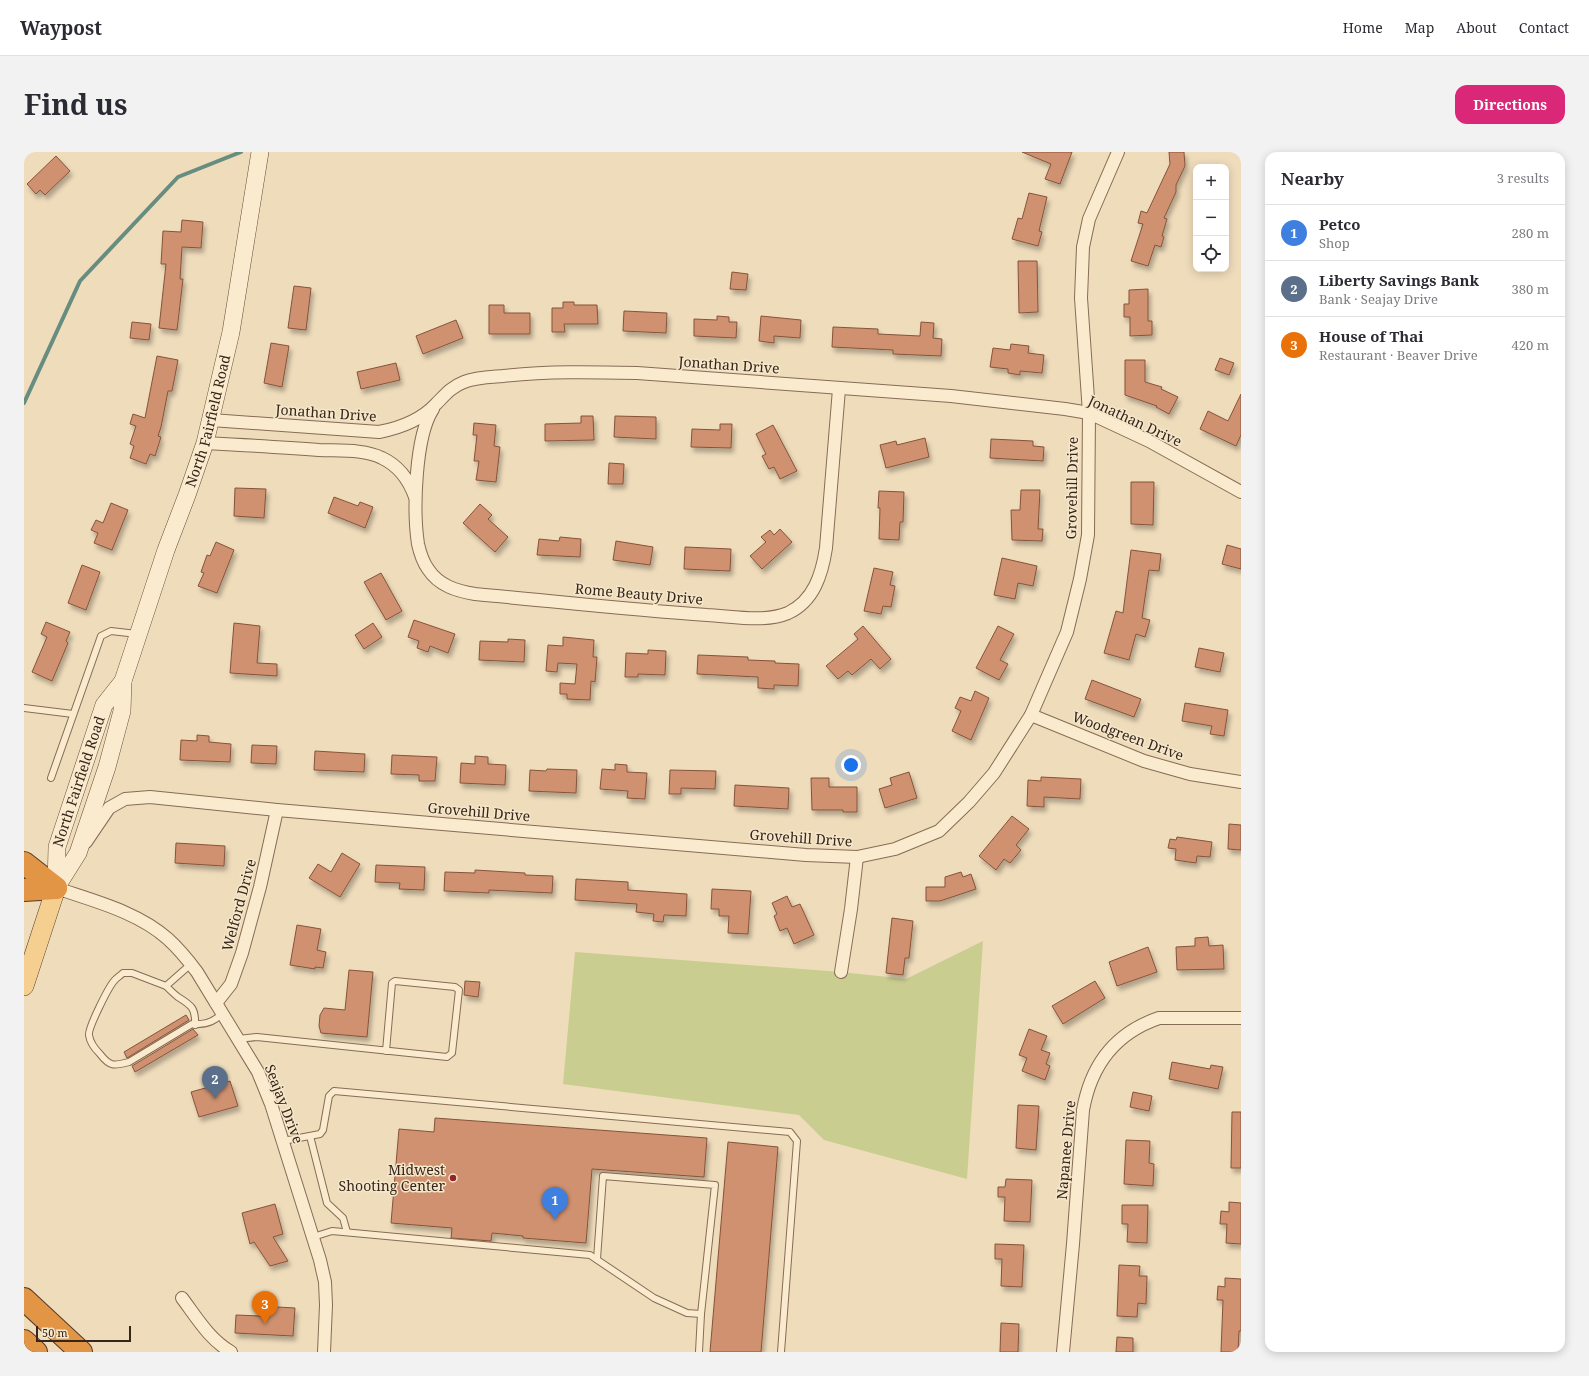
<!DOCTYPE html>
<meta charset="utf-8">
<style>
body{margin:0;font-family:"Noto Serif",serif;background:#f2f2f3;color:#2b2b33}
.controls{position:absolute;right:12px;top:12px;display:grid;overflow:hidden;border-radius:8px;box-shadow:0 2px 10px #0003}
.controls button{width:36px;height:36px;display:grid;place-items:center;padding:0;border:0;border-bottom:1px solid #e1e1e2;background:#fff;color:#2b2b33;font:20px sans-serif}
.scale{position:absolute;left:12px;bottom:10px;width:95px;box-sizing:border-box;padding-left:4px;border:2px solid #35251a;border-top:0;font-size:11px;line-height:14px;white-space:nowrap;color:#35251a;-webkit-text-stroke:3px #f6e7cb;paint-order:stroke}
.you{position:absolute;left:827px;top:613px;width:14px;height:14px;margin:-10px;border:3px solid #fff;border-radius:50%;background:#1a73e8;box-shadow:0 0 0 6px #1a73e833}
.badge{display:grid;place-items:center;width:26px;height:26px;border-radius:50%;background:#db2777;color:#fff;font-size:13px;font-weight:700}
.pin{position:absolute;translate:-50% -33px;filter:drop-shadow(0 1px 2px #0008)}
.pin::after{content:'';position:absolute;top:21px;width:14px;height:12px;background:inherit;clip-path:polygon(0 0,100% 0,50% 100%)}
.list{margin:0;padding:0;list-style:none}
h2{display:flex;justify-content:space-between;align-items:center;height:52px;margin:0;padding:0 16px;font-size:17px}
h2 small{font-size:13px;font-weight:400;color:#7c7c81}
.list li{display:grid;grid-template-columns:26px 1fr auto;gap:12px;align-items:center;box-sizing:border-box;height:56px;padding:0 16px;border-top:1px solid #e1e1e2}
.list b{display:block;font-size:15px;white-space:nowrap}
.list p{margin:0;font-size:13px;white-space:nowrap;color:#7c7c81}
.list em{font-size:13px;font-style:normal;color:#7c7c81}
.icon{flex:none;width:22px;height:22px;fill:none;stroke:currentColor;stroke-width:2;stroke-linecap:round;stroke-linejoin:round}
.map{position:relative;flex:none;width:1217px;height:1200px;overflow:hidden;border-radius:12px}
header{display:flex;align-items:center;gap:24px;box-sizing:border-box;height:56px;padding:0 20px;background:#fff;border-bottom:1px solid #e1e1e2}
header strong{font-size:19px}
nav{display:flex;gap:22px;margin-inline-start:auto;font-size:14px}
.intro{display:flex;align-items:center;justify-content:space-between;box-sizing:border-box;height:96px;padding:0 24px}
h1{margin:0;font-size:28px}
.button{padding:10px 18px;border-radius:12px;background:#db2777;color:#fff;font-size:14px;font-weight:700}
main{display:flex;gap:24px;padding:0 24px}
aside{flex:1;background:#fff;border-radius:12px;box-shadow:0 2px 10px #0003}
.map>svg:first-child{display:block}
</style>
<header>
<strong>Waypost</strong>
<nav><a>Home</a><a>Map</a><a>About</a><a>Contact</a></nav>
</header>
<div class="intro"><h1>Find us</h1><a class="button">Directions</a></div>
<main>
<div class="map">
<svg width="1217" height="1200" viewBox="0 0 1217 1200">
<defs>
<filter id="shadow"><feDropShadow dx="2.5" dy="4.5" stdDeviation="2" flood-color="#0004"/></filter>
</defs>
<rect width="100%" height="100%" fill="#efdcbb"/>
<!-- green -->
<polygon fill="#c9cd8f" points="959,789 943,1027 800,988 775,963 539,932 551,800 817,820 882,827"/>
<g fill="none" stroke-linecap="round" stroke-linejoin="round">
<!-- stream -->
<polyline stroke="#678d81" stroke-width="4" points="0,251 56,129 154,25 217,0"/>
</g>
<!-- building -->
<g fill="#cf916f" stroke="#86533a" filter="url(#shadow)">
<polygon points="998,0 1048,0 1036,32 1021,27 1027,12"/>
<polygon points="1145,0 1160,0 1161,14 1152,33 1152,40 1140,66 1143,67 1138,84 1140,85 1137,95 1131,93 1124,114 1107,109 1119,72 1114,71 1117,59 1123,61 1146,12"/>
<polygon points="32,4 46,19 21,43 16,38 12,42 3,32"/>
<polygon points="1005,41 1023,45 1015,79 1018,80 1014,94 988,87 994,66 998,67"/>
<polygon points="158,68 179,70 177,96 158,95 156,127 159,127 153,178 135,176 142,112 137,112 139,79 157,80"/>
<polygon points="994,109 1013,109 1014,160 995,161"/>
<polygon points="708,120 724,122 722,138 706,137"/>
<polygon points="270,134 287,136 282,178 264,176"/>
<polygon points="1124,137 1124,169 1128,169 1128,183 1106,184 1106,165 1100,165 1100,152 1105,152 1105,138"/>
<polygon points="539,150 550,150 550,153 573,153 574,172 540,172 541,180 528,180 528,156 539,156"/>
<polygon points="465,153 480,153 480,161 506,161 506,182 465,182"/>
<polygon points="600,159 643,161 642,181 599,179"/>
<polygon points="693,164 705,165 705,170 713,170 712,186 670,184 670,167 693,168"/>
<polygon points="737,164 777,168 776,186 750,184 750,191 735,189"/>
<polygon points="432,168 439,186 399,202 392,184"/>
<polygon points="108,170 127,172 125,188 106,186"/>
<polygon points="897,170 910,171 909,186 918,187 917,204 869,202 869,198 808,195 809,175 854,177 854,182 896,184"/>
<polygon points="247,191 265,194 258,235 240,231"/>
<polygon points="987,192 1005,194 1004,201 1020,203 1018,221 996,219 996,223 984,221 984,217 966,215 969,196 986,198"/>
<polygon points="133,204 154,208 148,239 144,239 137,275 134,284 137,285 131,304 126,302 122,312 106,306 110,294 106,292 112,274 106,272 109,262 121,266"/>
<polygon points="1196,206 1210,211 1205,223 1191,218"/>
<polygon points="1101,208 1121,208 1121,230 1138,235 1137,237 1154,245 1145,262 1132,255 1133,254 1101,243"/>
<polygon points="372,211 376,228 337,237 333,220"/>
<polygon points="1217,242 1217,283 1212,294 1176,277 1184,259 1204,269"/>
<polygon points="557,264 569,264 570,288 521,289 521,272 557,271"/>
<polygon points="591,264 632,265 632,287 590,285"/>
<polygon points="450,271 472,273 470,294 476,295 472,330 452,328 455,309 450,309 453,283 449,283"/>
<polygon points="696,272 708,272 707,296 667,295 668,277 696,278"/>
<polygon points="749,273 773,319 756,327 750,315 745,317 738,304 742,302 732,282"/>
<polygon points="901,286 905,305 862,316 856,293 872,289 873,293"/>
<polygon points="967,287 1009,289 1009,294 1020,295 1019,309 966,306"/>
<polygon points="585,311 600,312 599,332 584,332"/>
<polygon points="1107,330 1130,330 1129,373 1107,372"/>
<polygon points="211,336 242,337 240,366 210,364"/>
<polygon points="997,338 1016,338 1014,377 1019,377 1018,389 988,388 987,358 996,358"/>
<polygon points="855,339 880,340 879,370 876,370 875,388 855,387 856,356 854,356"/>
<polygon points="310,345 334,354 336,350 349,355 341,376 304,361"/>
<polygon points="87,351 104,358 88,398 70,391 74,381 67,378 72,368 79,371"/>
<polygon points="456,352 468,363 464,367 484,385 471,400 439,371"/>
<polygon points="756,377 768,390 738,417 726,404 742,390 737,385 746,378 750,383"/>
<polygon points="536,385 557,387 556,405 513,403 515,387 535,389"/>
<polygon points="592,389 629,395 626,413 589,408"/>
<polygon points="192,390 210,398 193,441 174,434 180,421 177,420 183,403 186,404"/>
<polygon points="1203,393 1217,397 1217,417 1198,412"/>
<polygon points="661,395 707,397 706,419 660,417"/>
<polygon points="1107,398 1137,402 1135,419 1125,418 1118,466 1126,468 1121,485 1112,482 1105,508 1080,501 1092,459 1099,461"/>
<polygon points="978,406 1013,414 1009,434 994,431 991,447 970,443"/>
<polygon points="58,413 76,420 62,458 44,451"/>
<polygon points="850,416 869,420 866,433 871,434 867,455 859,454 857,462 840,459"/>
<polygon points="357,421 378,459 362,468 340,430"/>
<polygon points="390,468 431,482 424,501 406,494 404,500 393,496 395,489 384,485"/>
<polygon points="22,470 46,480 42,489 44,491 28,529 8,520 23,485 17,482"/>
<polygon points="210,471 236,474 233,511 253,512 253,524 206,521"/>
<polygon points="349,471 358,485 340,497 331,483"/>
<polygon points="839,474 867,507 856,517 847,507 828,523 824,519 814,527 802,514 834,487 830,482"/>
<polygon points="974,474 990,482 976,508 984,512 975,528 952,516"/>
<polygon points="539,485 570,488 569,505 573,505 571,530 567,529 566,548 543,547 543,542 536,542 536,531 551,532 553,512 534,511 533,520 522,519 524,493 539,494"/>
<polygon points="484,487 501,488 500,510 455,508 456,489 484,490"/>
<polygon points="1175,496 1200,501 1196,520 1171,515"/>
<polygon points="624,498 642,499 641,523 614,522 614,525 601,525 602,501 624,502"/>
<polygon points="674,503 724,505 724,508 751,509 751,511 775,512 774,534 750,533 750,537 734,536 734,525 673,522"/>
<polygon points="1068,528 1117,547 1110,565 1061,547"/>
<polygon points="951,539 965,546 947,588 928,579 937,559 931,556 936,545 947,549"/>
<polygon points="1161,551 1204,558 1200,584 1186,582 1188,574 1158,569"/>
<polygon points="173,583 185,584 185,590 207,592 206,610 156,608 157,588 173,589"/>
<polygon points="228,593 253,594 252,612 227,611"/>
<polygon points="291,599 341,602 340,620 290,618"/>
<polygon points="368,603 413,605 411,629 395,629 395,623 367,622"/>
<polygon points="451,604 464,605 464,612 482,613 481,633 436,631 437,611 451,612"/>
<polygon points="591,612 603,613 603,620 623,621 621,647 603,646 604,639 576,637 578,617 591,618"/>
<polygon points="523,617 553,618 552,641 505,639 506,618 522,619"/>
<polygon points="646,618 692,619 691,637 657,636 657,642 645,642"/>
<polygon points="885,620 893,646 861,656 855,637 868,633 866,626"/>
<polygon points="1017,625 1057,627 1056,647 1020,645 1020,655 1003,654 1004,628 1017,629"/>
<polygon points="787,626 805,626 805,635 833,635 833,660 819,660 819,658 788,658"/>
<polygon points="711,633 765,636 764,657 710,654"/>
<polygon points="988,664 1005,677 992,693 997,698 986,711 980,707 972,718 955,704"/>
<polygon points="1205,672 1217,673 1217,698 1204,697"/>
<polygon points="1153,685 1188,690 1186,705 1173,704 1172,711 1151,708 1152,697 1144,696 1146,687 1152,688"/>
<polygon points="152,691 201,694 200,714 151,711"/>
<polygon points="318,701 336,712 316,745 285,726 294,712 307,720"/>
<polygon points="352,713 401,715 400,738 375,737 376,731 351,730"/>
<polygon points="451,718 501,721 501,723 529,724 528,741 465,738 465,741 420,739 421,720 451,721"/>
<polygon points="937,720 939,725 947,722 952,737 916,749 902,749 902,735 921,735 921,725"/>
<polygon points="552,727 604,730 604,738 663,742 662,764 640,763 639,770 629,769 630,762 612,760 613,752 551,748"/>
<polygon points="688,737 727,739 724,782 704,781 705,764 695,764 695,757 687,757"/>
<polygon points="763,744 768,755 776,752 790,783 770,792 763,776 756,779 750,764 753,762 748,751"/>
<polygon points="868,766 889,769 885,806 881,806 879,823 862,821"/>
<polygon points="273,773 297,777 293,798 302,800 299,816 291,815 291,817 266,813"/>
<polygon points="1184,785 1185,794 1199,793 1200,817 1153,818 1152,795 1171,794 1171,786"/>
<polygon points="1124,795 1133,820 1093,834 1085,810"/>
<polygon points="325,818 349,820 343,885 297,881 295,874 296,863 300,856 321,858"/>
<polygon points="441,829 456,830 454,845 440,843"/>
<polygon points="1071,829 1081,846 1039,872 1028,854"/>
<polygon points="162,863 165,868 103,906 100,900"/>
<polygon points="169,877 174,883 111,920 108,914"/>
<polygon points="1005,877 1023,884 1017,898 1026,901 1022,912 1026,914 1021,928 998,919 1003,906 995,903"/>
<polygon points="1148,910 1186,917 1187,913 1199,915 1194,937 1145,927"/>
<polygon points="206,929 214,954 175,965 167,940"/>
<polygon points="1109,940 1128,944 1125,959 1106,955"/>
<polygon points="994,953 1015,954 1012,998 992,996"/>
<polygon points="1208,960 1217,960 1217,1016 1207,1016"/>
<polygon points="411,966 683,986 680,1025 568,1017 562,1091 499,1086 499,1084 468,1081 467,1089 427,1086 428,1076 367,1071 375,977 410,980"/>
<polygon points="1102,988 1126,989 1125,1011 1130,1012 1129,1034 1100,1032"/>
<polygon points="704,990 754,995 737,1200 686,1200"/>
<polygon points="982,1027 1008,1028 1006,1070 980,1069 981,1045 974,1045 974,1035 981,1035"/>
<polygon points="1205,1050 1217,1051 1217,1092 1202,1091 1203,1072 1196,1072 1197,1059 1205,1060"/>
<polygon points="251,1052 259,1082 249,1085 264,1109 246,1114 230,1090 226,1092 218,1061"/>
<polygon points="1098,1053 1124,1053 1123,1091 1103,1090 1104,1072 1098,1072"/>
<polygon points="971,1092 1000,1093 998,1135 977,1134 978,1107 971,1107"/>
<polygon points="1095,1113 1116,1114 1115,1124 1123,1124 1122,1152 1114,1151 1113,1165 1093,1164"/>
<polygon points="1201,1126 1217,1127 1217,1179 1215,1179 1214,1200 1197,1200 1199,1148 1193,1148 1194,1134 1201,1135"/>
<polygon points="237,1154 271,1156 269,1184 211,1181 212,1163 237,1164"/>
<polygon points="977,1171 995,1172 994,1200 976,1200"/>
<polygon points="1093,1185 1109,1186 1109,1200 1092,1200"/>
</g>
<g fill="none" stroke-linecap="round" stroke-linejoin="round">
<!-- lane casing -->
<g stroke="#866c55" stroke-width="8">
<g id="lane">
<polyline points="0,556 49,562"/>
<polyline points="27,626 77,484 87,479 113,482"/>
<path d="M167 812 142 834 108 821H99C96 824 92 826 90 829 84 836 64 876 65 883 66 891 71 897 76 902 86 915 90 914 105 910L168 872C180 873 190 871 198 861"/>
<path d="M142 834C146 838 150 842 154 845 167 853 172 856 171 873"/>
<polyline points="214,887 233,885 423,905 428,901 435,838 431,835 371,829 368,831 362,899"/>
<polyline points="286,984 303,1051 319,1066 323,1080"/>
<polyline points="259,989 296,982 299,978 305,944 310,939 766,980 773,989 757,1200"/>
<polyline points="289,1085 308,1079 566,1103 630,1146 663,1161 677,1162"/>
<polyline points="573,1107 579,1024 691,1033 677,1162 675,1200"/>
</g>
</g>
<!-- street casing -->
<g stroke="#866c55" stroke-width="14">
<g id="street">
<path d="M409 257C391 284 389 359 394 392 396 401 399 410 404 417 415 434 433 439 451 442 528 449 606 458 683 463 707 464 741 471 764 461 790 449 798 422 802 396L815 237"/>
<path d="M187 268 355 280C376 276 397 268 412 252 421 243 427 235 440 230 452 225 466 225 479 224 523 219 568 220 613 221L927 244 1041 257 1065 261 1125 289 1217 340"/>
<path d="M181 291C219 293 257 295 295 298 315 299 340 297 358 306 375 314 385 328 391 345"/>
<polyline points="1007,563 1120,609 1166,622 1217,630"/>
<polyline points="62,690 85,656 101,647 126,645 253,658 782,703 833,705 871,697 915,679 945,650 970,621 1007,563 1043,480 1056,427 1064,383 1065,261 1057,146 1059,95 1065,67 1094,0"/>
<path d="M32 736C70 749 114 760 144 787 155 797 164 808 173 820L234 920 247 952 296 1108 301 1130 302 1153 300 1200"/>
<polyline points="817,820 827,757 833,705"/>
<polyline points="192,851 207,832 218,801 236,735 253,658"/>
<path d="M158 1146C173 1166 185 1187 207 1200"/>
<path d="M1039 1200 1049 1092 1059 958C1067 913 1091 881 1135 866H1217"/>
</g>
</g>
<!-- secondary casing -->
<g stroke="#684d38" stroke-width="18">
<g id="secondary">
<path id="s1" d="M32 736 54 701 83 615 98 559 99 529 142 398 163 343 181 291 207 180 236 0"/>
<path id="s2" d="M32 736 33 695 80 553 99 529"/>
</g>
</g>
<!-- primary casing -->
<g stroke="#533b2a" stroke-width="20">
<polyline id="primary" points="0,834 32,736"/>
</g>
<!-- highway casing -->
<g stroke="#533b2a" stroke-width="24">
<g id="highway">
<polyline points="0,711 32,736"/>
<polyline points="0,738 32,736"/>
<polyline points="0,1147 57,1200"/>
<polyline points="0,1189 12,1200"/>
</g>
</g>
<!-- lane -->
<use href="#lane" stroke="#faeace" stroke-width="6"/>
<!-- street -->
<use href="#street" stroke="#faeace" stroke-width="12"/>
<!-- secondary -->
<use href="#secondary" stroke="#faeace" stroke-width="17"/>
<!-- primary -->
<use href="#primary" stroke="#f5cf90" stroke-width="19"/>
<!-- highway -->
<use href="#highway" stroke="#e39546" stroke-width="22"/>
</g>
<!-- markers -->
<circle fill="#97232b" stroke="#f6e7cb" stroke-width="1.5" cx="429" cy="1026" r="4"/>
<g text-anchor="middle" stroke-width="3" stroke-linejoin="round" paint-order="stroke">
<!-- street labels -->
<g font-size="14" fill="#35251a" stroke="#f6e7cb">
<text transform="translate(705 213) rotate(4)" y="5">Jonathan Drive</text>
<text transform="translate(302 261) rotate(4)" y="5">Jonathan Drive</text>
<text dy="5" stroke="none"><textPath href="#s1" startOffset="494">North Fairfield Road</textPath></text>
<text transform="translate(1111 269) rotate(25)" y="5">Jonathan Drive</text>
<text transform="translate(1048 336) rotate(-89)" y="5">Grovehill Drive</text>
<text transform="translate(615 442) rotate(5)" y="5">Rome Beauty Drive</text>
<text transform="translate(1104 584) rotate(20)" y="5">Woodgreen Drive</text>
<text dy="5" stroke="none"><textPath href="#s2" startOffset="110">North Fairfield Road</textPath></text>
<text transform="translate(455 660) rotate(5)" y="5">Grovehill Drive</text>
<text transform="translate(777 686) rotate(4)" y="5">Grovehill Drive</text>
<text transform="translate(215 753) rotate(-75)" y="5">Welford Drive</text>
<text transform="translate(260 952) rotate(69)" y="5">Seajay Drive</text>
<text transform="translate(1042 998) rotate(-85)" y="5">Napanee Drive</text>
</g>
<!-- poi labels -->
<g font-size="14" fill="#35251a" stroke="#f6e7cb" text-anchor="end">
<text x="421" y="1023">Midwest<tspan x="421" dy="16">Shooting Center</tspan></text>
</g>
</g>
</svg>
<div class="controls">
<button>+</button>
<button>−</button>
<button><svg class="icon" aria-label="locate" viewBox="0 0 24 24"><circle cx="12" cy="12" r="6"/><path d="M12 2v4M12 18v4M2 12h4M18 12h4"/></svg></button>
</div>
<div class="scale">50 m</div>
<div class="you"></div>
<div class="pin badge" style="left:531px;top:1068px;background:#3f7fe0">1</div>
<div class="pin badge" style="left:191px;top:947px;background:#5c6f8a">2</div>
<div class="pin badge" style="left:241px;top:1172px;background:#e8710a">3</div>
</div>
<aside>
<h2>Nearby<small>3 results</small></h2>
<ul class="list">
<li><span class="badge" style="background:#3f7fe0">1</span><div><b>Petco</b><p>Shop</p></div><em>280 m</em></li>
<li><span class="badge" style="background:#5c6f8a">2</span><div><b>Liberty Savings Bank</b><p>Bank · Seajay Drive</p></div><em>380 m</em></li>
<li><span class="badge" style="background:#e8710a">3</span><div><b>House of Thai</b><p>Restaurant · Beaver Drive</p></div><em>420 m</em></li>
</ul>
</aside>
</main>
